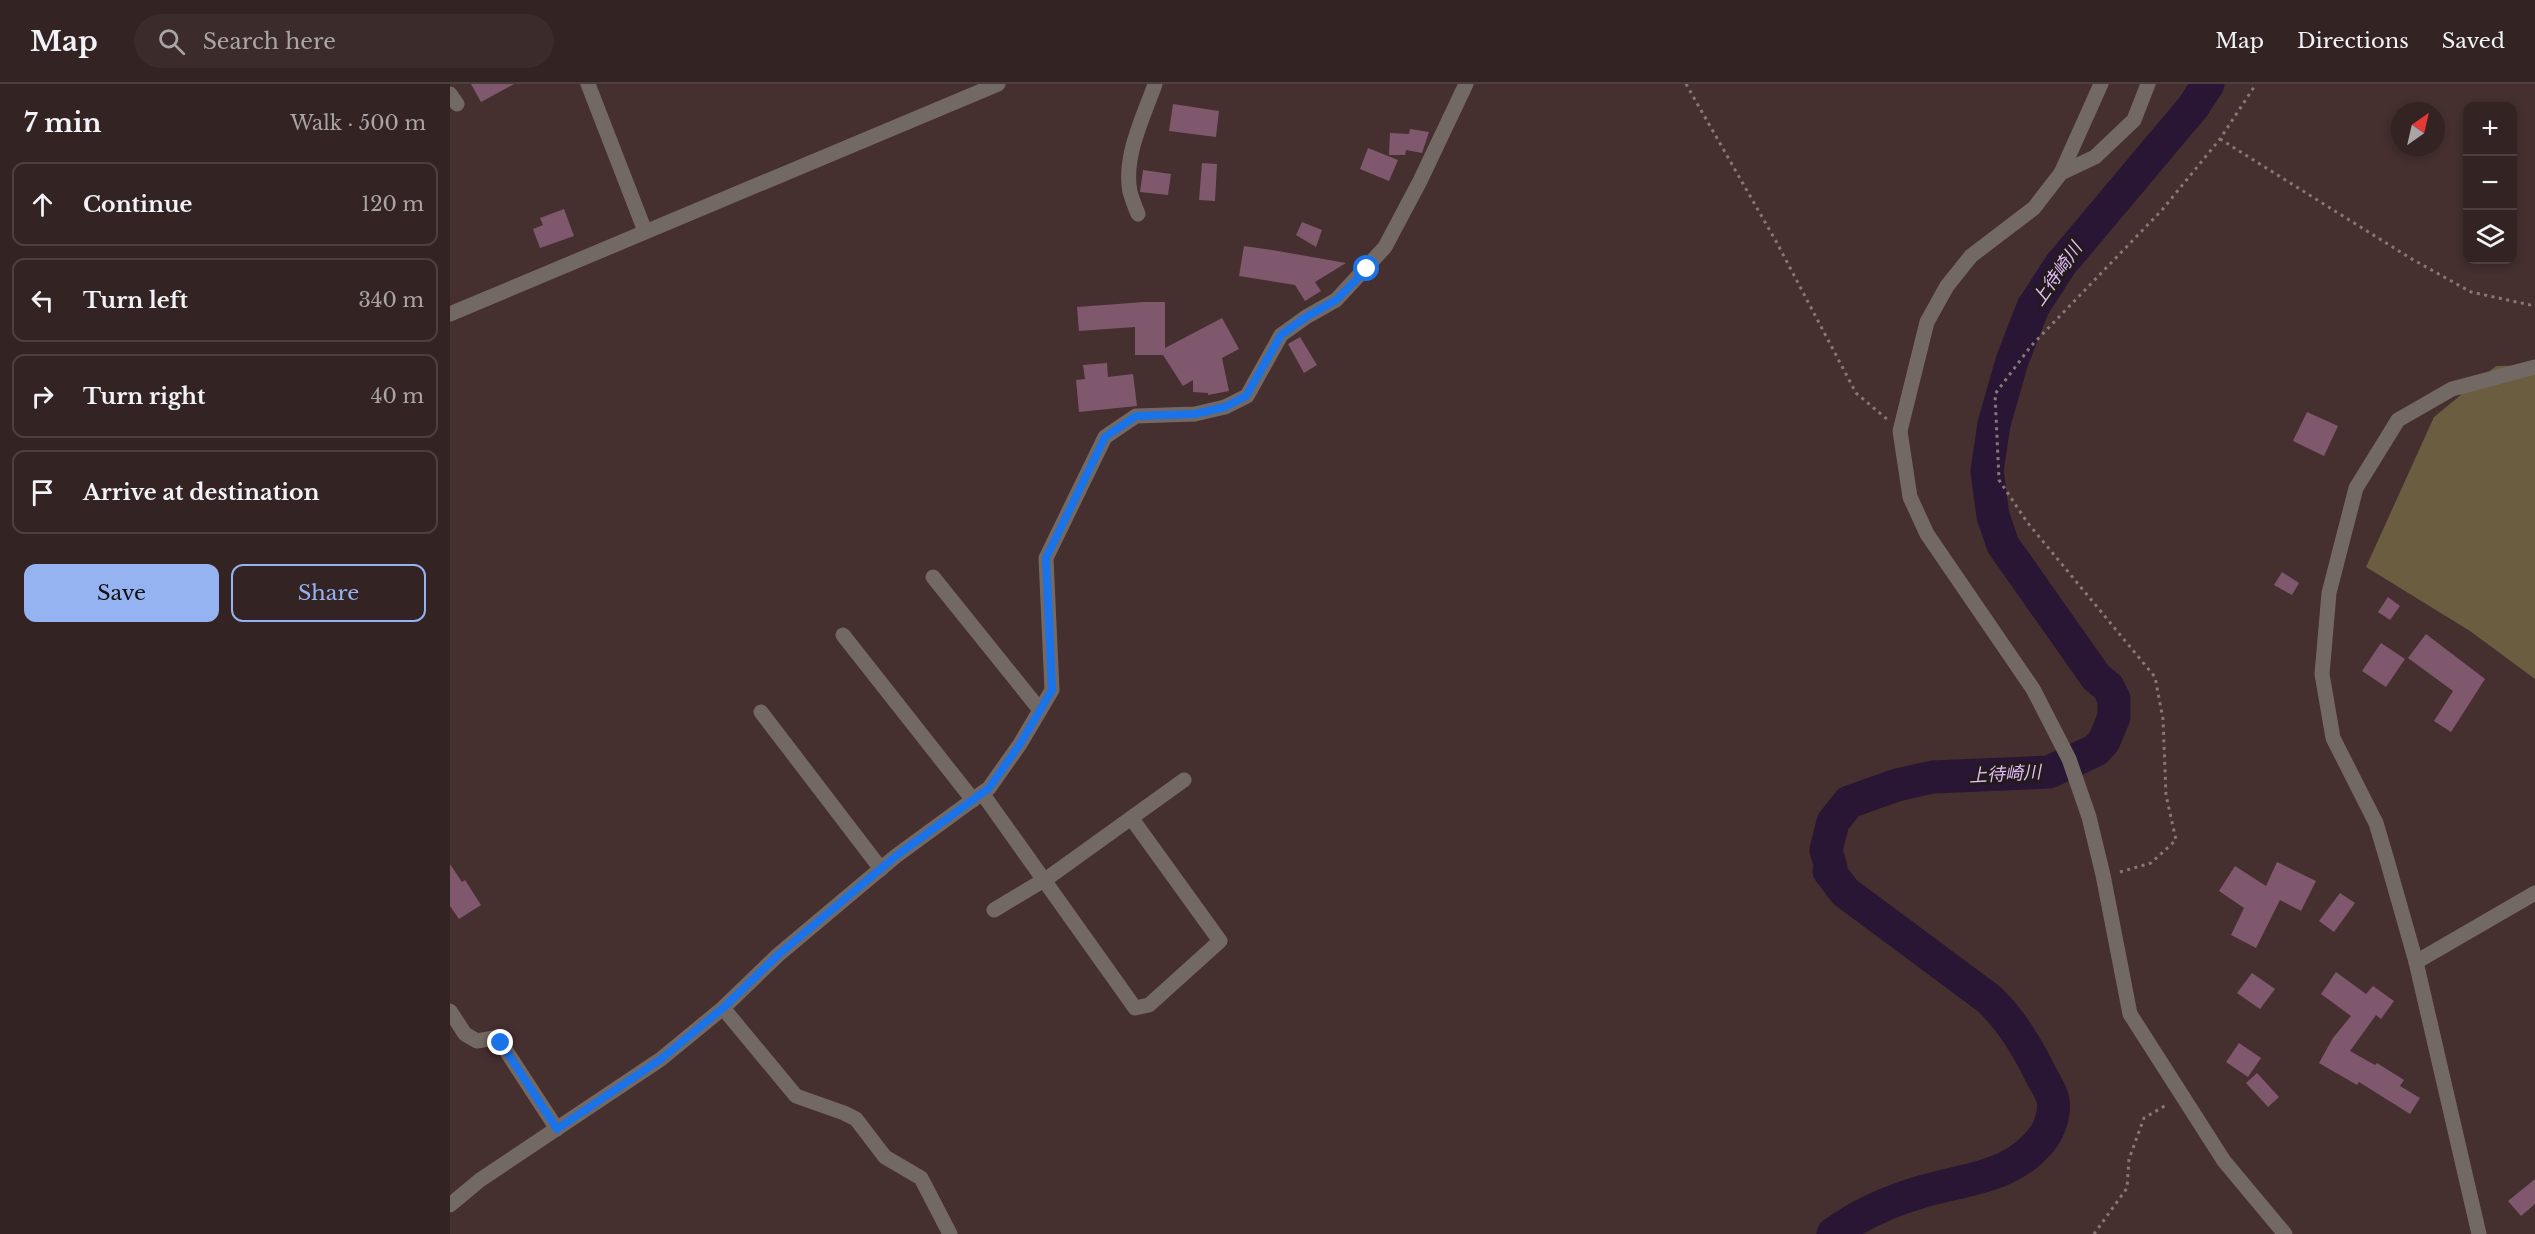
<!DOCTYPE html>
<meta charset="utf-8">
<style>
body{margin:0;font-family:"Libre Baskerville","Noto Sans JP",serif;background:#3c2b2b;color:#f1f3f6}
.controls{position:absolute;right:18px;top:18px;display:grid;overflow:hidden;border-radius:12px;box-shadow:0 3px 9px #0003}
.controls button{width:54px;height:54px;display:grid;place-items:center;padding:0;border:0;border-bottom:2px solid #4e4041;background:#342323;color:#f1f3f6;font:30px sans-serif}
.compass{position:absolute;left:1941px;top:18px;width:54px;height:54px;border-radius:50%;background:#342323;box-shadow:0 3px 9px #0003;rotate:34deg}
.stop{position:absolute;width:18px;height:18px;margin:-14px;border:4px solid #1a73e8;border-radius:50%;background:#fff}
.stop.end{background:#1a73e8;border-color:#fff;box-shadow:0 2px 6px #0008}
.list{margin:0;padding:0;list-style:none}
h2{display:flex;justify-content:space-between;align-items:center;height:78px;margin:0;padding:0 24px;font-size:26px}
h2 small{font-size:20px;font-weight:400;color:#a9a4a6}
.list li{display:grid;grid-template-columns:39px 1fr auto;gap:18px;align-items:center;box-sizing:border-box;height:84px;margin:0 12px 12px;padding:0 12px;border:2px solid #4e4041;border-radius:12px}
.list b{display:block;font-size:22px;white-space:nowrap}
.list em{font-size:20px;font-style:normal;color:#a9a4a6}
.actions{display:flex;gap:12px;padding:18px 24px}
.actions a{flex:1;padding:14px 0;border:2px solid #95b2f1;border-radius:12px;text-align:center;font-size:21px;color:#95b2f1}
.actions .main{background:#95b2f1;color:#111}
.icon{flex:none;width:33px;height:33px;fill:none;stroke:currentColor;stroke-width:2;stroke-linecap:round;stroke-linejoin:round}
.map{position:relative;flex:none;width:2085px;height:1150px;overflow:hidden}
header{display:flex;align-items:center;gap:36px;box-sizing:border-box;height:84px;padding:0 30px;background:#342323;border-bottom:2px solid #4e4041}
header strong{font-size:28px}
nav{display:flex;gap:33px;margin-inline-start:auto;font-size:21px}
.search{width:420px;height:54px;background:#3c2b2b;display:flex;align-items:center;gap:15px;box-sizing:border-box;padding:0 21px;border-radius:33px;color:#a9a4a6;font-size:22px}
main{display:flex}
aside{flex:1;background:#342323}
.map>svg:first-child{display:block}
</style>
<header>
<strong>Map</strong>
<div class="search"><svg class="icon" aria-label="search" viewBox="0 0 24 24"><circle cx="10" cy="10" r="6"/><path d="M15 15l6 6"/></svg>Search here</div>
<nav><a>Map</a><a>Directions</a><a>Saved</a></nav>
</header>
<main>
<aside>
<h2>7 min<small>Walk · 500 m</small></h2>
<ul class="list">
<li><svg class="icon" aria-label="ahead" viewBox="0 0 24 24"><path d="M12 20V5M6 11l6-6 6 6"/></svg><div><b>Continue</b></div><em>120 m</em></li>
<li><svg class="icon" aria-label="left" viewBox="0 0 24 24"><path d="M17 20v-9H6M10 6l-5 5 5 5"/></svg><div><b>Turn left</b></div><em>340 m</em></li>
<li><svg class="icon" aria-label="right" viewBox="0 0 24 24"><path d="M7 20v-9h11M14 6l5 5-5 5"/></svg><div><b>Turn right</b></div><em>40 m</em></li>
<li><svg class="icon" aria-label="arrive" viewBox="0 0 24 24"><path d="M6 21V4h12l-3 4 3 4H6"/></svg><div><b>Arrive at destination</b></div></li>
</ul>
<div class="actions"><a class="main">Save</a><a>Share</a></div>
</aside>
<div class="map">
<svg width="2085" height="1150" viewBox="0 0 2085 1150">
<rect width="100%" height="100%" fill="#452f2f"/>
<!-- green -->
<polygon fill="#6a5d40" points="2085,281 2085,595 2020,547 1916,483 1984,333 2046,282"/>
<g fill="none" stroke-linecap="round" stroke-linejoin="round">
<!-- river -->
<path stroke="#281634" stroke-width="33" d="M1383 1150C1408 1131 1443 1116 1474 1107 1519 1094 1566 1093 1595 1051 1601 1041 1605 1027 1603 1016 1601 1007 1595 999 1591 991 1578 964 1561 936 1539 915L1395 808 1379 787 1381 784 1376 766 1383 738 1399 718 1447 701 1483 693 1599 688 1646 666 1654 657 1664 633V615L1658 603 1646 593 1553 461 1543 432 1537 387 1544 340 1562 277 1583 223 1611 180 1743 23 1758 0"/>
</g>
<!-- building -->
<g fill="#7f586e">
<polygon points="21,0 64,0 31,18"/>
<polygon points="723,20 769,27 766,53 719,47"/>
<polygon points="960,45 979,48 972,69 956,66 955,71 939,71 940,49 959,50"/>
<polygon points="918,64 948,76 939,97 910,85"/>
<polygon points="752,79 767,80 765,117 749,116"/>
<polygon points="693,86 721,90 718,111 690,108"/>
<polygon points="114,125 124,152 90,164 83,145 93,141 90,134"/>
<polygon points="852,138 872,146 866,163 846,151"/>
<polygon points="794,162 828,167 896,179 865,198 871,207 855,217 845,201 789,192"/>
<polygon points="694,218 715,218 715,264 772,234 789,265 772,274 779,307 758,311 758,309 743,308 743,296 733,302 713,271 685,271 685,243 629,247 627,223"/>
<polygon points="850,253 867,281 854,289 838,260"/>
<polygon points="657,279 658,293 683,290 687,322 629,328 626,296 635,295 633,281"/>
<polygon points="1857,328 1888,342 1874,372 1843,357"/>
<polygon points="1832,488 1849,499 1842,511 1824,501"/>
<polygon points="1938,513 1950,522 1940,536 1928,528"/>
<polygon points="1976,550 2035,595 2001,648 1984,637 2003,607 1958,574"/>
<polygon points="1931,559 1955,575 1936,603 1912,587"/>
<polygon points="1827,778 1866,797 1851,827 1830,816 1806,864 1781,851 1794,824 1769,807 1785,782 1816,802"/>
<polygon points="0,780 12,798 15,796 31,821 9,835 0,822"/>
<polygon points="1890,809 1905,819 1884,848 1869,837"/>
<polygon points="1886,888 1916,910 1923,902 1944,917 1931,935 1926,931 1900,967 1925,981 1927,979 1954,996 1950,1002 1970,1014 1960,1030 1909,998 1907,1001 1869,979 1883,954 1901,932 1871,910"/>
<polygon points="1802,889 1825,905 1810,925 1787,909"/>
<polygon points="1789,959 1811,974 1798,993 1776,978"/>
<polygon points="1807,989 1829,1013 1818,1023 1796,999"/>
<polygon points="2085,1095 2085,1120 2071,1132 2058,1117"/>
</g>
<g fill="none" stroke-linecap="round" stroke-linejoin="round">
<!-- path -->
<g stroke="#8a7676" stroke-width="3" stroke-dasharray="3 4.5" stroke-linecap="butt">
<polyline points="1236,0 1327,159 1406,309 1438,336"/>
<polyline points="1770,55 1960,174 2021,208 2085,222"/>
<polyline points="1670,788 1701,779 1726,756 1716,711 1713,635 1705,593 1577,438 1549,396 1545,310 1581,262 1712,126 1770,55 1806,0"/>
<polyline points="1644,1150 1677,1104 1679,1075 1694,1034 1718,1020"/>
</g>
<!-- minor -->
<g stroke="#736964" stroke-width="15">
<polyline points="138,0 195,147"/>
<polyline points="0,10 7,20"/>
<polyline points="1611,89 1645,73 1684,36 1698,0"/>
<path d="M688 130C685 123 682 115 680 108 673 72 694 32 705 0"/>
<polyline points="0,230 548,0"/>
<polyline points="483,493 590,626"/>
<polyline points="393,551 523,716"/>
<polyline points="311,628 431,785"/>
<polyline points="532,709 685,924 699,921 770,857 682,735"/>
<polyline points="544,826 599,793 734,696"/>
<polyline points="1966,878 2085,809"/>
<polyline points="273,924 346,1012 394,1029 406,1035 435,1073 471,1094 500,1150"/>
<polyline points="0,927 15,950 27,957 44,954 51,959 107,1045"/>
<polyline points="0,1121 30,1096 211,975 273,924 328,871 397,813 446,772 539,704 570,660 602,606 596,474 655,353 686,332 745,330 775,323 797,312 831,251 856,233 886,216 935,163 970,97 1016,0"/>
<polyline points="2029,1150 1966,878 1937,776 1926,739 1883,654 1872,590 1879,509 1906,404 1948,336 2002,305 2085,283"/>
</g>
<!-- tertiary -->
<polyline stroke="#736964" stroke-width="15" points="1651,0 1611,89 1584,124 1521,172 1497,202 1477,238 1450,347 1460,413 1477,450 1583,605 1619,675 1639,733 1653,791 1680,930 1774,1077 1835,1150"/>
</g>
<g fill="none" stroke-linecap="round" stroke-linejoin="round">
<!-- route -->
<polyline stroke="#1a73e8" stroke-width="8" points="51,959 107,1045 211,975 273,924 328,871 397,813 446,772 539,704 570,660 602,606 596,474 655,353 686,332 745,330 775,323 796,312 831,251 856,233 886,216 917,185"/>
</g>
<g text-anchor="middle" stroke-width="6" stroke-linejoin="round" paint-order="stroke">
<!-- water labels -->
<g font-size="18" font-style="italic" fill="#e0befc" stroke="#251a1a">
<text transform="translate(1607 190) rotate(-55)" y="6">上待崎川</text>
<text transform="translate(1555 690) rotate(-3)" y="6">上待崎川</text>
</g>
</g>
</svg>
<div class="controls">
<button>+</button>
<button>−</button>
<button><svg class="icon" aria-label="layers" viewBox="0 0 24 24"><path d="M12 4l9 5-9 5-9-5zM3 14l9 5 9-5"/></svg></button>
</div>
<svg class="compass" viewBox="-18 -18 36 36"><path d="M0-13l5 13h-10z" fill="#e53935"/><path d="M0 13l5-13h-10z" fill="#a9a4a6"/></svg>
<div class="stop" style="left:917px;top:185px"></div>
<div class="stop end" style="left:51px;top:959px"></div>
</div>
</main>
